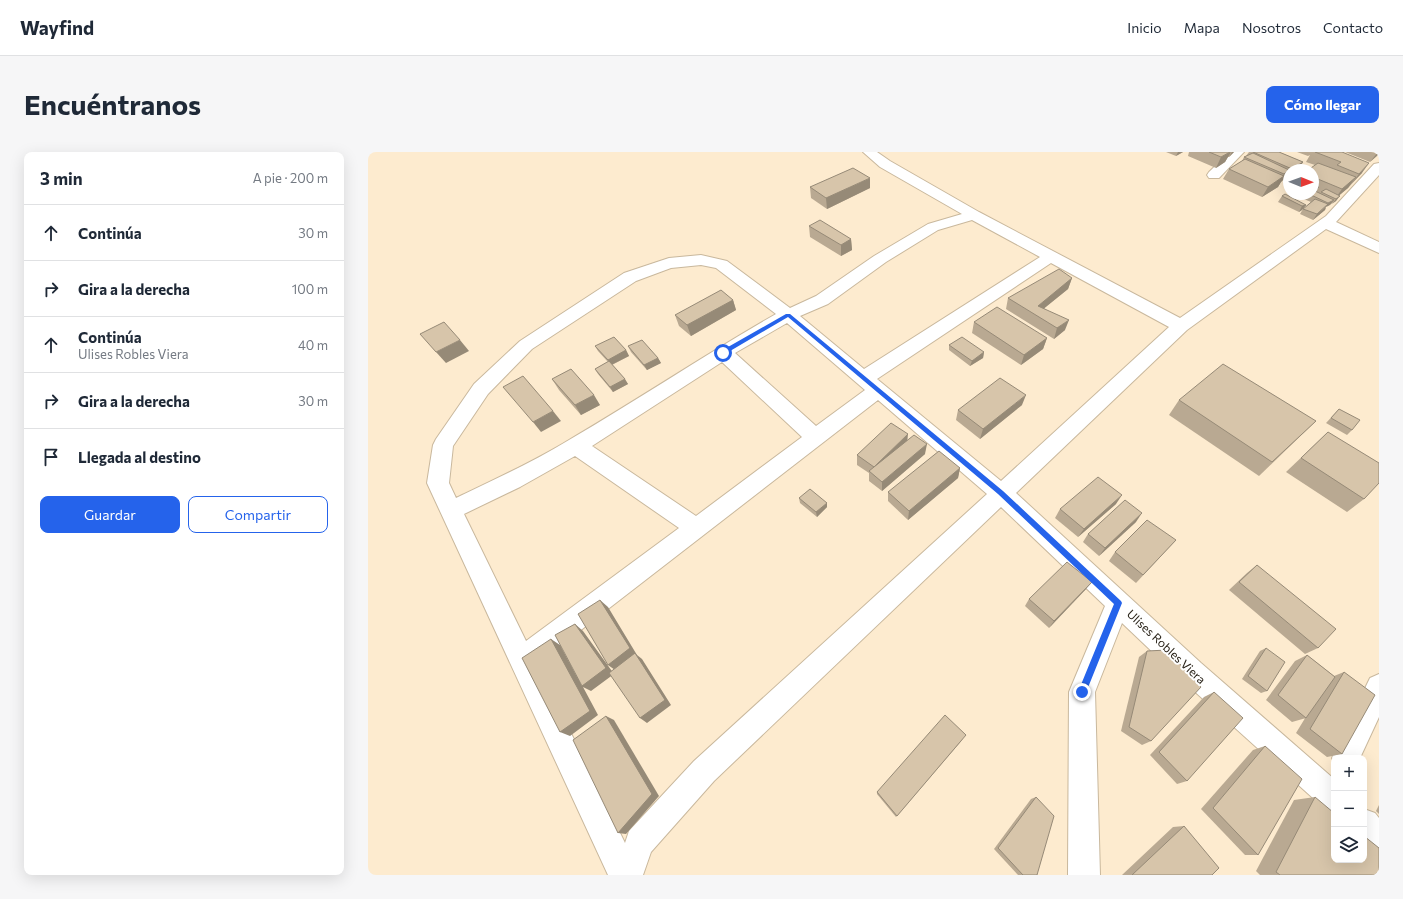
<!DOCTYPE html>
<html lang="es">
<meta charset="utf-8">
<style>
body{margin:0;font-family:Commissioner,sans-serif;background:#f6f6f7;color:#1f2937}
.controls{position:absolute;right:12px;bottom:12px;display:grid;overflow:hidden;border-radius:8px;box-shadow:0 4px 16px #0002}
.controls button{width:36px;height:36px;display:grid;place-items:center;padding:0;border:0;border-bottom:1px solid #e0e1e3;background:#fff;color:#1f2937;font:20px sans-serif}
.compass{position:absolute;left:915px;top:12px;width:36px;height:36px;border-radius:50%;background:#fff;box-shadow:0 4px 16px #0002;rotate:91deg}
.stop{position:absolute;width:12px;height:12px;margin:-9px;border:3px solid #2563eb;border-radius:50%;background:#fff}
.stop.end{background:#2563eb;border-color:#fff;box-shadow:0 1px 4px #0008}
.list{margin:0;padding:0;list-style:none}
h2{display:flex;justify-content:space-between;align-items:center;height:52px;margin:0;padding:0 16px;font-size:17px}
h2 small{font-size:13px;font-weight:400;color:#747a83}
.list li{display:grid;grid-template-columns:26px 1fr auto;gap:12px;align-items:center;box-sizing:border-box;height:56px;padding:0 16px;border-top:1px solid #e0e1e3}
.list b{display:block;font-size:15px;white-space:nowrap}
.list p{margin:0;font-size:13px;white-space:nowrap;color:#747a83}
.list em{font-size:13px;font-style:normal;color:#747a83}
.actions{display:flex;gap:8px;padding:12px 16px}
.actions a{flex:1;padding:9px 0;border:1px solid #2563eb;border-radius:8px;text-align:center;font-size:14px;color:#2563eb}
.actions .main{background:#2563eb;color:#fff}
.icon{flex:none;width:22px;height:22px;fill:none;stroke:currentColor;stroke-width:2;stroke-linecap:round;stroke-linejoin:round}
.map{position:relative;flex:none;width:1011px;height:723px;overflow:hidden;border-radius:8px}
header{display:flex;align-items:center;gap:24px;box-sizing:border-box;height:56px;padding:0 20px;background:#fff;border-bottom:1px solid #e0e1e3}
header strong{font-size:19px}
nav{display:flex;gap:22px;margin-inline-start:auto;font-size:14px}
.intro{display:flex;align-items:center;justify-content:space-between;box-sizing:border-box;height:96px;padding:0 24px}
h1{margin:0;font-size:28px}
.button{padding:10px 18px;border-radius:8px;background:#2563eb;color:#fff;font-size:14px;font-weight:700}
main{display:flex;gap:24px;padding:0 24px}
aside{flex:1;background:#fff;border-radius:8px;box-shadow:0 4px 16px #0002}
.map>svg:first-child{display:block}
</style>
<header>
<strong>Wayfind</strong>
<nav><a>Inicio</a><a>Mapa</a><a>Nosotros</a><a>Contacto</a></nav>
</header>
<div class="intro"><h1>Encuéntranos</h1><a class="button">Cómo llegar</a></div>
<main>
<aside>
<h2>3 min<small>A pie · 200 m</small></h2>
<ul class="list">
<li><svg class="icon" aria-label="ahead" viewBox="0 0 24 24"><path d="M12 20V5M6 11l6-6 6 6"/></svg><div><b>Continúa</b></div><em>30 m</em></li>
<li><svg class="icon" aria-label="right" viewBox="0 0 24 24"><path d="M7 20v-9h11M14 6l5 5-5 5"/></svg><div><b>Gira a la derecha</b></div><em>100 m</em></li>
<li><svg class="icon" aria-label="ahead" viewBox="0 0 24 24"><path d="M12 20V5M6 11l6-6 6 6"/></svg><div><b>Continúa</b><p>Ulises Robles Viera</p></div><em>40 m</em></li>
<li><svg class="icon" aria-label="right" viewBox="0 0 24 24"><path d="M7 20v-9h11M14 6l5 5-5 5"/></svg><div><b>Gira a la derecha</b></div><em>30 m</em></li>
<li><svg class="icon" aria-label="arrive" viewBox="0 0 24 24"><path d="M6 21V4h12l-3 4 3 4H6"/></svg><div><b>Llegada al destino</b></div></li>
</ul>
<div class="actions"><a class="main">Guardar</a><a>Compartir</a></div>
</aside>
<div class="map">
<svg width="1011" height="723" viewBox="0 0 1011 723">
<rect width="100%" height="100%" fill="#fdebcf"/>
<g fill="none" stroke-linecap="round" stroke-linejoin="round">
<!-- minor casing -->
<g stroke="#c9b89d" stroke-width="2">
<g id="minor">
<path d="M495 0H509L522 9 611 60 812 166 958 64 1006 12 1011 11V23L968 70 1011 90V101L958 77 819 178 648 341 833 511 966 627V661L956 656 815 529 754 471 727 540 732 723H700L701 540 737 454 633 355 346 629 283 700 275 723H240L59 331 65 293 68 287 106 232 152 189 256 121 301 106 333 103 359 109 422 156 448 144 506 104 560 72 594 62 512 15ZM604 68 672 105 496 217 432 164 460 152 518 110 570 78ZM683 111 801 175 633 329 509 227ZM333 113 348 116 408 162C338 202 271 247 201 288 165 310 126 328 88 346L81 331 85 294 120 242 164 197 268 129 303 116ZM419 171 497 238 448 274 367 201ZM354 210 434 285 328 364 224 294ZM510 248 619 342 326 609 261 679 257 691 169 512ZM207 304 311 376 158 489 96 362 152 335Z"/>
<polygon points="862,0 876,0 851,26 841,26 839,23 841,20"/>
<polygon points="1011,522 1011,565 992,606 966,606 966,611 964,606 968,596 1002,526"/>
<polygon points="996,657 1007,661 1011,666 1011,701 1000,697 996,692"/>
</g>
</g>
<!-- minor -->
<use href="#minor" fill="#fff" fill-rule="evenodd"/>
</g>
<!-- wall -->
<g fill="#b9a992">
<polygon points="798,0 815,0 808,4"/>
<polygon points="821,0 866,0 861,5 860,5 857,10 848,16 820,4"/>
<polygon points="881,0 911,0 935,10 930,18 921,18 921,25 918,27 916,27 913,30 910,35 894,45 855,27 861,17 874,9 876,5 878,4"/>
<polygon points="929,0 974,0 994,21 980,36 971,43 968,49 958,55 957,58 945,68 932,62 935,57 943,50 931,45 933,42 945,42 945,18 947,13 938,10 942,3 940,4"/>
<polygon points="977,0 1011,0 1011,2 1002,10"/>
<polygon points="921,28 921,34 918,33"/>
<polygon points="442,35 502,36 459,57 443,46"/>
<polygon points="914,44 938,53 934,58 931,60 910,50"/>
<polygon points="441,74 483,87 484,98 473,104 442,85"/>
<polygon points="704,126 700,137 676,156 697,178 686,187 638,157 640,146"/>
<polygon points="365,148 368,158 323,184 311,174 307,163"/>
<polygon points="606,170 679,186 675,197 653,213 604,181"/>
<polygon points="581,193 616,200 615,206 602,214 581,198"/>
<polygon points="227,194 258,198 261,204 244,213 260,232 245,240 230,222 227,217 240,210 230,199"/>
<polygon points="260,194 290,206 293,211 279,218 263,200"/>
<polygon points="184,227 232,253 213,263 191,238"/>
<polygon points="811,248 948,269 891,324 801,263"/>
<polygon points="654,253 612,287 588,268 590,258"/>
<polygon points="971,257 984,278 979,283 958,271"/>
<polygon points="960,280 996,347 979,360 918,320"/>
<polygon points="540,288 557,302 514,339 501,329 501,321 489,313 489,303"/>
<polygon points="592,316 590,326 540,368 520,349 520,340"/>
<polygon points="431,346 459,351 459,355 449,365 432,351"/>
<polygon points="748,352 710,385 687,366 692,357"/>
<polygon points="768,370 731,404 715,390 720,382"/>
<polygon points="808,388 768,431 741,409 747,400"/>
<polygon points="889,413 950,496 937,502 861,438 879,421"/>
<polygon points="718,437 681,476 657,454 661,447"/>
<polygon points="898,496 899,539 893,541 874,527 892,499"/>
<polygon points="779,499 783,589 774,593 753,579 771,505"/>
<polygon points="939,503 966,524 976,520 974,602 959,605 928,581 939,563 938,566 924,570 898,548 927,509"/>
<polygon points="846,540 819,629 809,632 782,603 836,545"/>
<polygon points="595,587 528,665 509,642 509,640"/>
<polygon points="897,594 890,703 877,703 833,657 885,598"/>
<polygon points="668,645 669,723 650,723 626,697 663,647"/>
<polygon points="947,645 1011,723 892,723 888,719 926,648"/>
<polygon points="1011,653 1011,662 1008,659"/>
<polygon points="816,674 844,723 754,723 805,675"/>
</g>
<!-- shaded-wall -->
<g fill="#968a77">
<polygon points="810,0 815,0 808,4"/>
<polygon points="863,0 857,10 848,16 853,5"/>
<polygon points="864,0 866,0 861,5"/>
<polygon points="1010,0 1011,0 1011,2 1002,10"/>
<polygon points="935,10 930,18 923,18 924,17"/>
<polygon points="1001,11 994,21 983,32 991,22"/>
<polygon points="921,18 915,28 913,30 910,35 894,45 900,35 913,26 916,22"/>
<polygon points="921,22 921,25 918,27"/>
<polygon points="988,25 980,36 967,47 974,37"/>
<polygon points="502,26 502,36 459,57 458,46"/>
<polygon points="972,44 968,49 964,52 968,47"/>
<polygon points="966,48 962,53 958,55 957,58 945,68 949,62 958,55 960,51"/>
<polygon points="938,53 934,58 931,60 934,54"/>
<polygon points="483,87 484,98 473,104 473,93"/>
<polygon points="704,126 700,137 668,163 670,154"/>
<polygon points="365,148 368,158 323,184 319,173"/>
<polygon points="701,168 697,178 686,187 689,176"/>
<polygon points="679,186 675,197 653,213 656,203"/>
<polygon points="92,188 101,199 78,211 68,200"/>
<polygon points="258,198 261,204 243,213 240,208"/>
<polygon points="616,200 615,206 602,214 604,209"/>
<polygon points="290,206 293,211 279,218 276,213"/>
<polygon points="257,227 260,232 245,240 242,235"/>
<polygon points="226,243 232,253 213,263 207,253"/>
<polygon points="658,243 654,253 612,287 615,277"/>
<polygon points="185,259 193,269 173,280 165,270"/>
<polygon points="540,282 539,292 506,324 506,315"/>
<polygon points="559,292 557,302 514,339 514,330"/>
<polygon points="592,316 590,326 540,368 541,359"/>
<polygon points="754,343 748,352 710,385 716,377"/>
<polygon points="459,351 459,355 449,365 448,360"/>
<polygon points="774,361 768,370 731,404 737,396"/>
<polygon points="724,430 718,437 681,476 686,469"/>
<polygon points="232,448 240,455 269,503 274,507 303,553 279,571 272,566 247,518 240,513"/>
<polygon points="207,472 215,479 246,522 223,539 215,535 230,563 202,584 192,580 183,487 192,493 214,534"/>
<polygon points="238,564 246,568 291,644 258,682 250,681"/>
</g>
<!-- building -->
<g fill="#d7c5aa" stroke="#968a77">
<polygon points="841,0 862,0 853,5"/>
<polygon points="885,0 911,0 935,10 924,17"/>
<polygon points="947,0 974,0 1001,11 991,22 969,13 973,10"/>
<polygon points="885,1 921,18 916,22 876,5"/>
<polygon points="877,7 916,24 900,35 861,17"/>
<polygon points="950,11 988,25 974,37 945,25 945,18 940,18"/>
<polygon points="485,16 502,26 458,46 442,35"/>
<polygon points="945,32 951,35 947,39 966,48 960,51 941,42 945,42"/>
<polygon points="958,37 972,44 968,47 953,40"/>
<polygon points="917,42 938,53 934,54 914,44"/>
<polygon points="947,47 960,52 949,62 935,57"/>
<polygon points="452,68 483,87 473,93 441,74"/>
<polygon points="691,117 704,126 670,154 701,168 689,176 640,146"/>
<polygon points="353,138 365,148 319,173 307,163"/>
<polygon points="629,155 679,186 656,203 606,170"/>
<polygon points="76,170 92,188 68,200 52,182"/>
<polygon points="246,185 258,198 240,208 227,194"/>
<polygon points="594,185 616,200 604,209 581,193"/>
<polygon points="274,188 290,206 276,213 260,194"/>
<polygon points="241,209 257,227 242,235 227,217"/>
<polygon points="855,212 948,269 904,310 811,248"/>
<polygon points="203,217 226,243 207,253 184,227"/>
<polygon points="155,224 185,259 165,270 135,235"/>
<polygon points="632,226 658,243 615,277 590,258"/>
<polygon points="971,257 992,268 984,278 963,266"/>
<polygon points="523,271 540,282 506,315 489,303"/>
<polygon points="960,280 1011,311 1011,331 996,347 933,306"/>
<polygon points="546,283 559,292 514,330 501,319"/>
<polygon points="571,299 592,316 541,359 520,340"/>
<polygon points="730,325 754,343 716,377 692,357"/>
<polygon points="442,337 459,351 448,360 431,346"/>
<polygon points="757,348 774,361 737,396 720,382"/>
<polygon points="779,368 808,388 775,423 747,400"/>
<polygon points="699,410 724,430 686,469 661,447"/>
<polygon points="889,413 968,477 950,496 871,430"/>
<polygon points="232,448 262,496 240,513 210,462"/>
<polygon points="207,472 238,516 214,534 187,483"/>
<polygon points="183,487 222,559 192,580 154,506"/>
<polygon points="898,496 917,510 899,539 880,524"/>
<polygon points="799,498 833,535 783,589 761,575 779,499"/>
<polygon points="267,501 297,548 272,566 241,521"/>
<polygon points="939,503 967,525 938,566 910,543"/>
<polygon points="976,520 1007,543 974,602 942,577"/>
<polygon points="846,540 875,566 819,629 791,600"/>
<polygon points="577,563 598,583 529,664 509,640"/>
<polygon points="238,564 284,642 250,681 205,588"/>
<polygon points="897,594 934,627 890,703 845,656"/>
<polygon points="668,645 686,664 669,723 655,723 630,696"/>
<polygon points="947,645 966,661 966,708 996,708 996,684 1011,696 1011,723 912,723 908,720"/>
<polygon points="816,674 851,716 844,723 764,723"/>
</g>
<!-- route -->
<polygon fill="#2563eb" points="418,162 422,162 635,339 753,449 754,451 717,543 711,543 710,540 746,452 630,342 420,165 357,202 353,202 353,199"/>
<g text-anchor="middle" stroke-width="4" stroke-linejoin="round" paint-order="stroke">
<!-- street labels -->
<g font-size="12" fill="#251f15" stroke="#fff">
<text transform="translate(798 495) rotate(43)" y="4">Ulises Robles Viera</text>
</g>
</g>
</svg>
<div class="controls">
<button>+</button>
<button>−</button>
<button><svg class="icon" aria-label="layers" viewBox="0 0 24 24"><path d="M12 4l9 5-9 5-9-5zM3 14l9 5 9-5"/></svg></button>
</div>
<svg class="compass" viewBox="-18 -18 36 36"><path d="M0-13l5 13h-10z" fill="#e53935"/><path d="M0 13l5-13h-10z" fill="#747a83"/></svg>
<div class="stop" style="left:355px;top:201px"></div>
<div class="stop end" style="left:714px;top:540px"></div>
</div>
</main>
